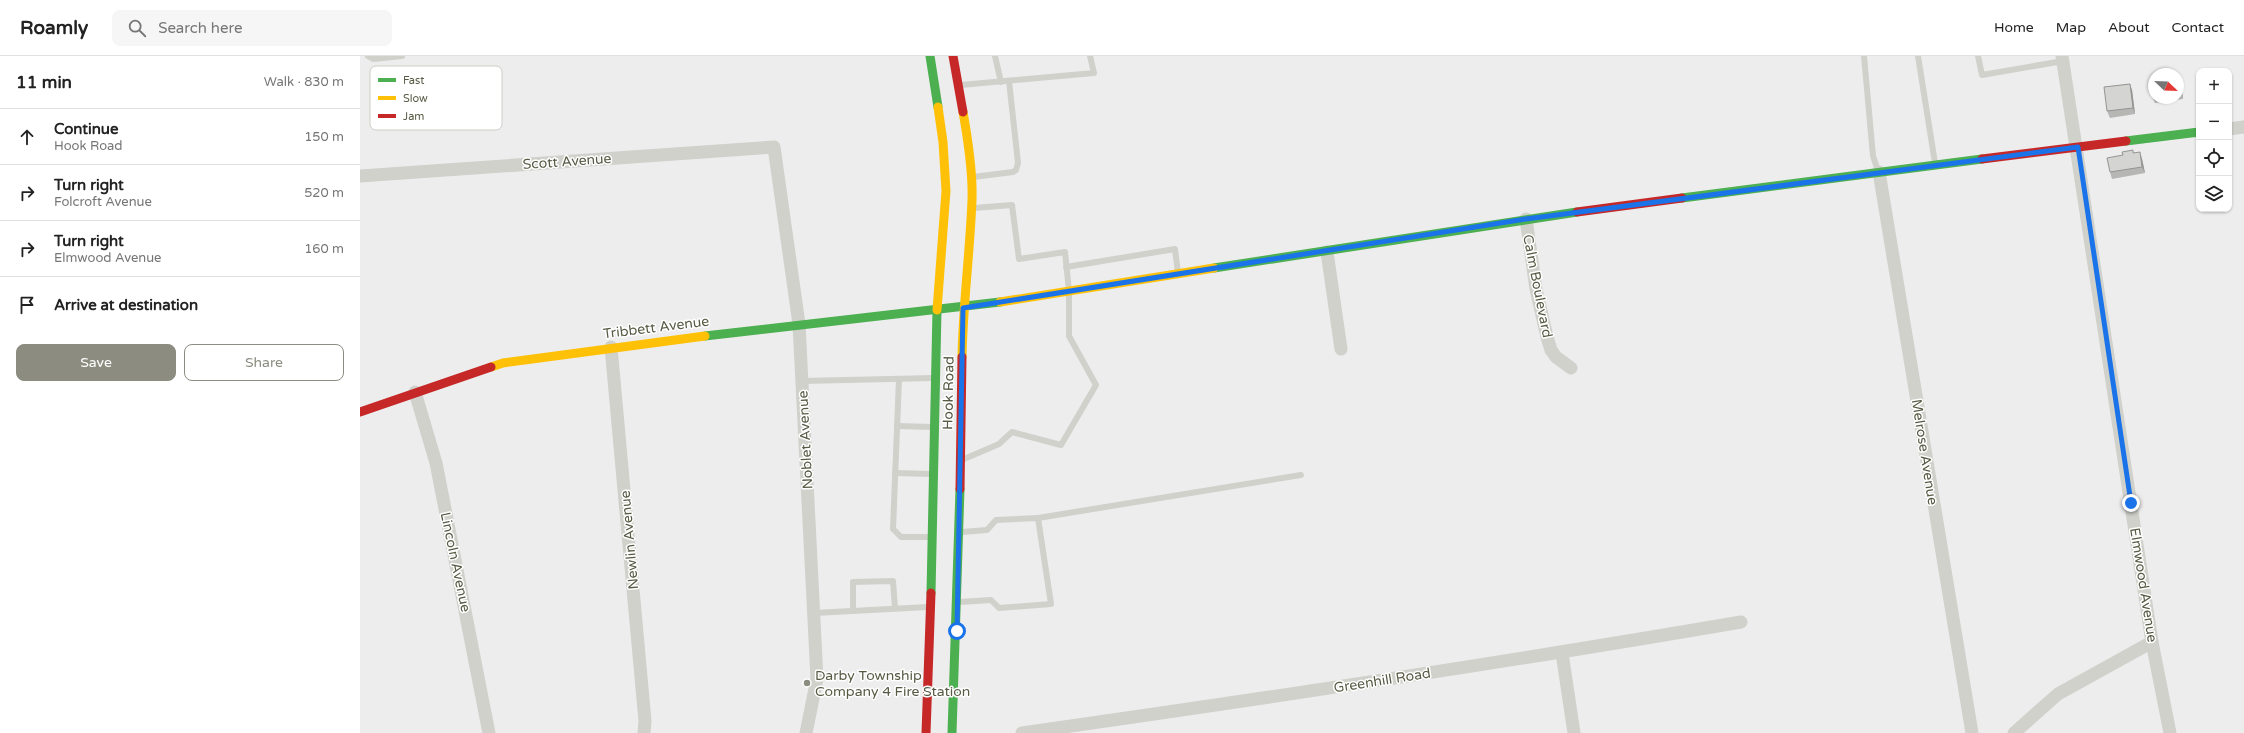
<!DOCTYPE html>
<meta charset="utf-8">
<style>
body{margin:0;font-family:"Varela Round",sans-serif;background:#f6f6f6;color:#222}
.controls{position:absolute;right:12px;top:12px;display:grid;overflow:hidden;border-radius:8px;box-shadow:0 1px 3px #0004}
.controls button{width:36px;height:36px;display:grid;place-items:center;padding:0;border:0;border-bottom:1px solid #e0e0e0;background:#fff;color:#222;font:20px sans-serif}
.compass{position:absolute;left:1788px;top:12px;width:36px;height:36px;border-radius:50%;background:#fff;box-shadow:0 1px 3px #0004;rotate:113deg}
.stop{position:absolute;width:12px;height:12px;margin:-9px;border:3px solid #1a73e8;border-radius:50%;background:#fff}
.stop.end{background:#1a73e8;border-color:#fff;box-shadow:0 1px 4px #0008}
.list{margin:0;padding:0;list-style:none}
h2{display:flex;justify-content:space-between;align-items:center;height:52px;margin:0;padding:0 16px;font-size:17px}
h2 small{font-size:13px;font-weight:400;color:#767676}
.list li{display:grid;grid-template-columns:26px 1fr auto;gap:12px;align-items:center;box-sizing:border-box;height:56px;padding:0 16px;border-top:1px solid #e0e0e0}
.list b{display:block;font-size:15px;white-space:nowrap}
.list p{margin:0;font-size:13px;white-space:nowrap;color:#767676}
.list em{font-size:13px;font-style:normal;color:#767676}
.actions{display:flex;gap:8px;padding:12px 16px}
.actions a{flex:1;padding:9px 0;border:1px solid #8c8d80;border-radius:8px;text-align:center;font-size:14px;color:#8c8d80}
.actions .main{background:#8c8d80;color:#fff}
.icon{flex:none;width:22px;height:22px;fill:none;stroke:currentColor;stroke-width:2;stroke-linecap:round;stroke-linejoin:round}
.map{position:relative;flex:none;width:1884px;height:677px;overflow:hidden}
header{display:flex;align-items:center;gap:24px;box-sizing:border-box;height:56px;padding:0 20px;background:#fff;border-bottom:1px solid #e0e0e0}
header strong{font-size:19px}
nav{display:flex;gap:22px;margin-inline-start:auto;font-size:14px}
.search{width:280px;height:36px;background:#f6f6f6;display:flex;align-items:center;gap:10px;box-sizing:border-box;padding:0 14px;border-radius:8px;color:#767676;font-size:15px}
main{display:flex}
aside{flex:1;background:#fff}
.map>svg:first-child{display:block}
</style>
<header>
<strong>Roamly</strong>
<div class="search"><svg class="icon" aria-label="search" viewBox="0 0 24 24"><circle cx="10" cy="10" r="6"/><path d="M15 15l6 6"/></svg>Search here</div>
<nav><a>Home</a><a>Map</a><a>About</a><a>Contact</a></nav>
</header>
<main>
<aside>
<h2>11 min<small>Walk · 830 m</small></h2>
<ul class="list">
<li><svg class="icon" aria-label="ahead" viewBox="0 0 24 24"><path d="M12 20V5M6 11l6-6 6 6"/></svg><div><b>Continue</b><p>Hook Road</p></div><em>150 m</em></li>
<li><svg class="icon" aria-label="right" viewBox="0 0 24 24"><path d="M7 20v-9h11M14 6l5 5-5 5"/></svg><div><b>Turn right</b><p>Folcroft Avenue</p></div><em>520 m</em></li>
<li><svg class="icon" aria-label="right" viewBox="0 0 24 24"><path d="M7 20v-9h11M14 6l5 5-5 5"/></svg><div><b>Turn right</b><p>Elmwood Avenue</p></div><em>160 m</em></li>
<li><svg class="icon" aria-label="arrive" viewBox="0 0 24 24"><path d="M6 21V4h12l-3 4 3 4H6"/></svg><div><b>Arrive at destination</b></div></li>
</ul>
<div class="actions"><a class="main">Save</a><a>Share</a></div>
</aside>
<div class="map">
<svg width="1884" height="677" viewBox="0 0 1884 677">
<rect width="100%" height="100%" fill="#ededee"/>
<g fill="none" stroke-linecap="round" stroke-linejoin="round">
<!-- lane -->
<g stroke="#d0d1cb" stroke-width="6">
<polyline points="8,0 13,3 42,0"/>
<polyline points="635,0 641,26"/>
<polyline points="1504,0 1513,100 1518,115"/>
<polyline points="1558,0 1575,107"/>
<polyline points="1618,0 1622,19 1703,5"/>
<polyline points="601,29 734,17 730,0"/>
<polyline points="613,121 653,116 656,114 658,107 649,25"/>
<polyline points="706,211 815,193 818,217"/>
<polyline points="539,323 533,473 541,481 570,481"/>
<polyline points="442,325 574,322"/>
<polyline points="537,370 573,371"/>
<polyline points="604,403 639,388 652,376 701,389 736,329 709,280 709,235 705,196 659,203 652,149 614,152"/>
<polyline points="535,417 571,418"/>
<polyline points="678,462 941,419"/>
<polyline points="599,546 631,544 639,552 691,548 678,462 636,464 627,474 602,476"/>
<polyline points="493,555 493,526 533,525 535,552"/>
<polyline points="454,557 568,551"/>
</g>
<!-- street -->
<g stroke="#d0d1cb" stroke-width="13">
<polyline points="1702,0 1792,586 1810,677"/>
<polyline points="1869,73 1884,71"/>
<polyline points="1519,116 1612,677"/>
<polyline points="0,120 414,91 439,268 457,623 446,677"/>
<polyline points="1166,163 1176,233 1187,281 1191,294 1196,301 1211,312"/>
<polyline points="967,196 981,293"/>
<polyline points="251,291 285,665 284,677"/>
<polyline points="55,336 76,407 129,677"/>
<polyline points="1202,597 1214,677"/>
<path d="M662 677C902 643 1142 607 1381 566"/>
<polyline points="1654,677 1698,638 1792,586"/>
</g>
<!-- fast -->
<g stroke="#4caf50" stroke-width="9">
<polyline points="570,0 578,51"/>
<polyline points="1766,85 1839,76"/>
<polyline points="1322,142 1622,103"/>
<polyline points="854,212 1217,156"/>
<polyline points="345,280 640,246"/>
<polyline points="571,537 577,254"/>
<polyline points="592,677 600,433"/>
</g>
<!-- slow -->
<g stroke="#ffc107" stroke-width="9">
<polyline points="640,246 854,212"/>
<polyline points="577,254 586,135 583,86 578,51"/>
<path d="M602 301C603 248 610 196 612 144 613 115 608 84 603 56"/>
<polyline points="131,311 143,307 345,280"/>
</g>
<!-- jam -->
<g stroke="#c62828" stroke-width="9">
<polyline points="593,0 603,56"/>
<polyline points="1622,103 1766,85"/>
<polyline points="1217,156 1322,142"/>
<polyline points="0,356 131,311"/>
<polyline points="600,433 602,301"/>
<polyline points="566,677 571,537"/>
</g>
</g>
<!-- wall -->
<g fill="#b6b6b5">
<polygon points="1818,22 1821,29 1823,43 1795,47 1792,40 1794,25 1794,42 1818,42"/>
<polygon points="1772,34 1775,58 1750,62 1747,55"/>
<polygon points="1774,97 1782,103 1785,117 1752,123 1750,116"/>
</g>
<!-- shaded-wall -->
<g fill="#949493">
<polygon points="1819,22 1821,29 1823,43 1821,37"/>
<polygon points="1770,28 1772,34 1775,58 1773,52"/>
<polygon points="1780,96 1782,103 1785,117 1782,111"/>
</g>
<!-- building -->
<g fill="#d4d4d2" stroke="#949493">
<polygon points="1818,22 1819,22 1821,37 1818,37"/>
<polygon points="1794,25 1794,40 1792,40 1791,26"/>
<polygon points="1770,28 1773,52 1747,55 1744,31"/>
<polygon points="1773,94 1773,97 1780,96 1782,111 1750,116 1747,102 1763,99 1762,96"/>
</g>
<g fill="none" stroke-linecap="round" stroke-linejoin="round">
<!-- route -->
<polyline stroke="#1a73e8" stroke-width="5" points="597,575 603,252 1166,163 1718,91 1771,447"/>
</g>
<!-- markers -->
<circle fill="#8c8d80" stroke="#fff" stroke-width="1.5" cx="447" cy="627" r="4"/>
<g text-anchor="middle" stroke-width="3" stroke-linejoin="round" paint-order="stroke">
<!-- street labels -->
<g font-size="14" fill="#585a44" stroke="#fff">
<text transform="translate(207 105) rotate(-4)" y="5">Scott Avenue</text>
<text transform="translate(1178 230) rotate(79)" y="5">Calm Boulevard</text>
<text transform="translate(296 271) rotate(-7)" y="5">Tribbett Avenue</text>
<text transform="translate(588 337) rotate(-89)" y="5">Hook Road</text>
<text transform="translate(445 384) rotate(-93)" y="5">Noblet Avenue</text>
<text transform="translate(1565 396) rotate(81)" y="5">Melrose Avenue</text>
<text transform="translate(269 484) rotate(-95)" y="5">Newlin Avenue</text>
<text transform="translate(96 506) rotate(78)" y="5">Lincoln Avenue</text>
<text transform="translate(1784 529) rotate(81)" y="5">Elmwood Avenue</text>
<text transform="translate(1022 624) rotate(-9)" y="5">Greenhill Road</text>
</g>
<!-- poi labels -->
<g font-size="14" fill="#585a44" stroke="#fff" text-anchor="start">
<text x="455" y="624">Darby Township<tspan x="455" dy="16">Company 4 Fire Station</tspan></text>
</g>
</g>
<!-- legend -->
<rect x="10" y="10" width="132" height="64" rx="6" fill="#fff" stroke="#cdcec7" stroke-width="1"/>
<rect x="18" y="22" width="18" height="4" fill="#4caf50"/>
<rect x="18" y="40" width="18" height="4" fill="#ffc107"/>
<rect x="18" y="58" width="18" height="4" fill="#c62828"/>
<g font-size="11" fill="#585a44">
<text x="43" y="28">Fast</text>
<text x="43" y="46">Slow</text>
<text x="43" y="64">Jam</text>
</g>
</svg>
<div class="controls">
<button>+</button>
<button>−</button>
<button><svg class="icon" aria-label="locate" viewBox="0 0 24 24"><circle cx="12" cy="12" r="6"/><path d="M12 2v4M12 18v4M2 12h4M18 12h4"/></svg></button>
<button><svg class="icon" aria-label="layers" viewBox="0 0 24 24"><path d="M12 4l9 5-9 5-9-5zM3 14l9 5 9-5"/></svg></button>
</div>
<svg class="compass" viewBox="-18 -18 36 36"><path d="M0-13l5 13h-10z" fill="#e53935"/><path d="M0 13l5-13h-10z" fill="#767676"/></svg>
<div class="stop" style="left:597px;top:575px"></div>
<div class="stop end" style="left:1771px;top:447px"></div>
</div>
</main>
